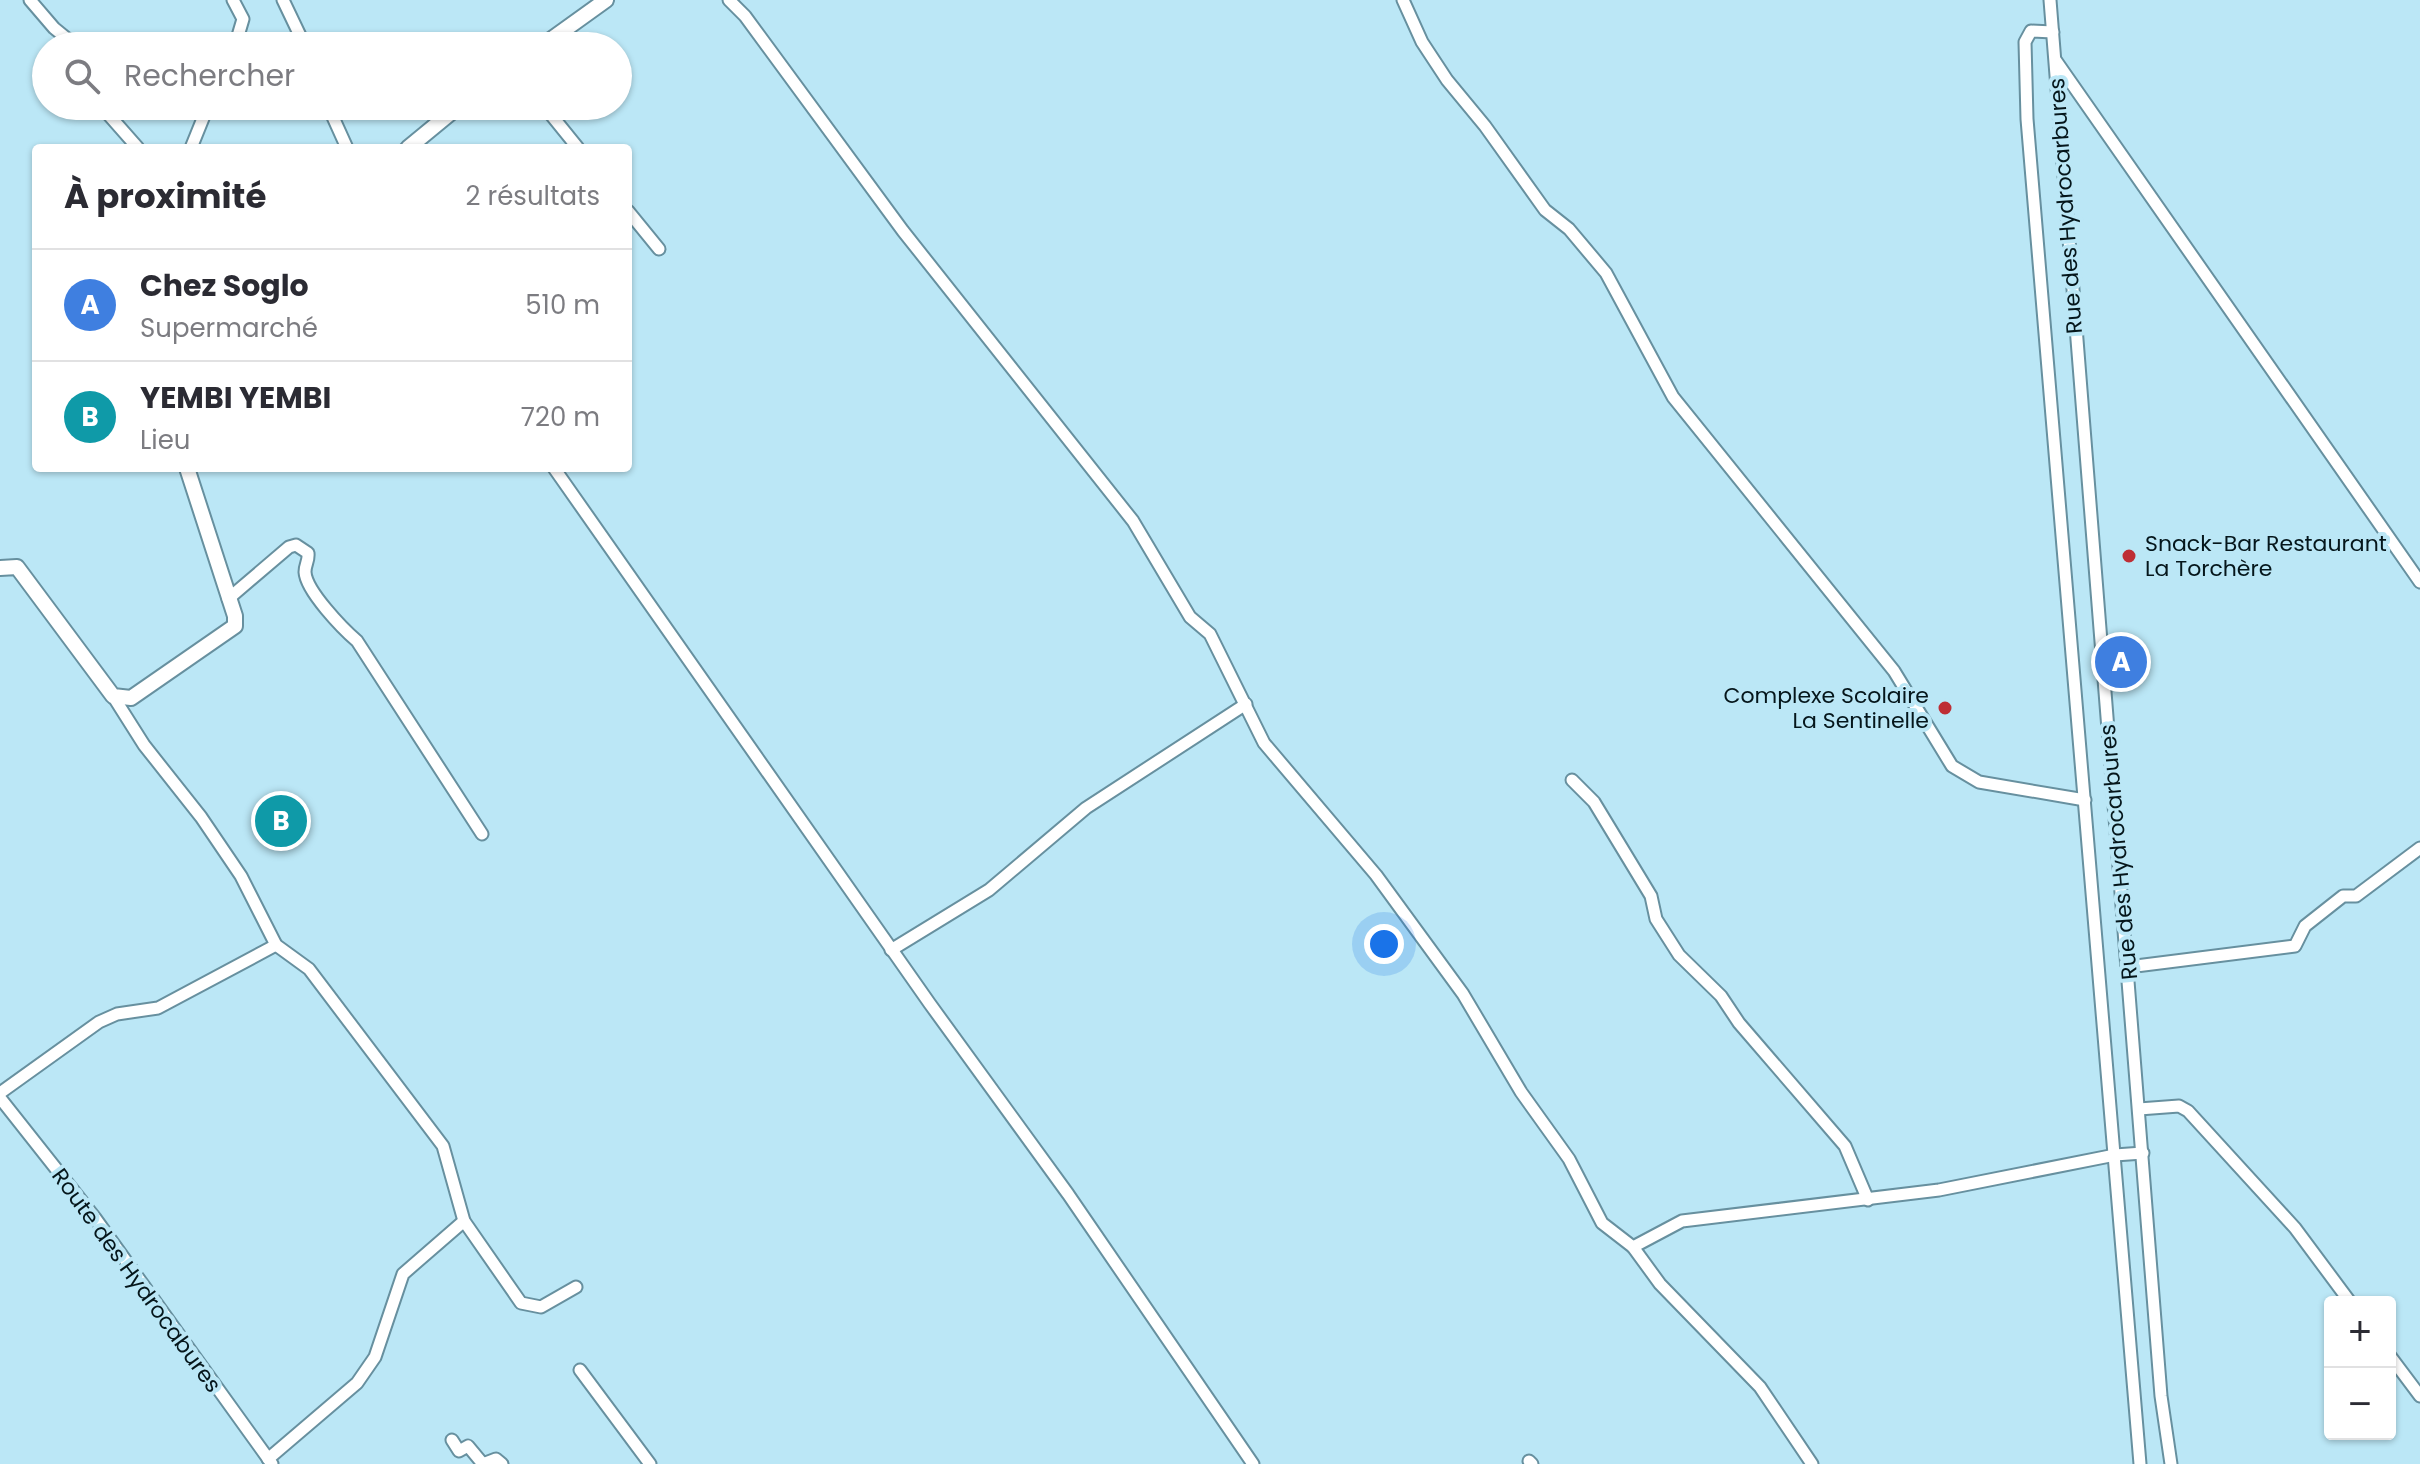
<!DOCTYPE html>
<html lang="fr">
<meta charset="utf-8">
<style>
body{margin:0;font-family:Poppins,sans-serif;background:#f2f2f3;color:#2b2b33}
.controls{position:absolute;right:24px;bottom:24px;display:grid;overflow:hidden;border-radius:8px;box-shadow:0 2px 6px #0004}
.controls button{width:72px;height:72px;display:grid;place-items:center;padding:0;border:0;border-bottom:2px solid #e1e1e2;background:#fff;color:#2b2b33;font:40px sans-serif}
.you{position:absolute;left:1384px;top:944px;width:28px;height:28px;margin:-20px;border:6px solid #fff;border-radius:50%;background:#1a73e8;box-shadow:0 0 0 12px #1a73e833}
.badge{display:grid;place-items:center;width:52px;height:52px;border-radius:50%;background:#b45309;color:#fff;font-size:26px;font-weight:700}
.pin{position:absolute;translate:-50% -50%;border:4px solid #fff;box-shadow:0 2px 8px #0006}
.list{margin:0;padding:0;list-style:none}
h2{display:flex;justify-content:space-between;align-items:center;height:104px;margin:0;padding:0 32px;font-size:34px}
h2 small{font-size:26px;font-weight:400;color:#7c7c81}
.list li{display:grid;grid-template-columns:52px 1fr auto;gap:24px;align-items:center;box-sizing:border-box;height:112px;padding:0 32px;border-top:2px solid #e1e1e2}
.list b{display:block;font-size:30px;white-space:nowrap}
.list p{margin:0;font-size:26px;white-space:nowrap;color:#7c7c81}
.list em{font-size:26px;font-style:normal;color:#7c7c81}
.icon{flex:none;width:44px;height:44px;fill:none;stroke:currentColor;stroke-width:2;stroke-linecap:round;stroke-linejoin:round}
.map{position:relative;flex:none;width:2420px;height:1464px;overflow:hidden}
.search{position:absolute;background:#fff;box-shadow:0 2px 6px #0004;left:32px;top:32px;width:600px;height:88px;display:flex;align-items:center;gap:20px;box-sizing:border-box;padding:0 28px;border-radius:44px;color:#7c7c81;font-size:30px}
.panel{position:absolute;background:#fff;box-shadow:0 2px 6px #0004;left:32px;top:144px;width:600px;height:328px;border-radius:8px}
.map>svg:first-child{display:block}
</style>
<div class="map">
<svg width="2420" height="1464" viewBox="0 0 2420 1464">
<rect width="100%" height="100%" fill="#bbe7f6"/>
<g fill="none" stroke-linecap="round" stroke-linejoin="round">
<!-- minor casing -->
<g stroke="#67909f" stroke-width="15">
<g id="minor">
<polyline points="30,0 54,28 76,46"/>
<polyline points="233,0 243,19 235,46"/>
<polyline points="283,0 305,46"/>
<polyline points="729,0 745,16 903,231 1133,521 1190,617 1210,634 1264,743 1376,875 1463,994 1521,1092 1569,1159 1602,1223 1633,1247 1682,1221 1939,1190 2115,1155 2143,1153"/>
<polyline points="1403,0 1422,42 1447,80 1485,126 1545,210 1569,229 1606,273 1673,397 1894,671 1952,766 1979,782 2085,800"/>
<polyline points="2050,0 2161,1396 2171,1464"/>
<polyline points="2053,32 2031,31 2025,42 2027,119 2140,1464"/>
<polyline points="2056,61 2420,582"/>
<polyline points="101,106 138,148"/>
<polyline points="328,106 347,148"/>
<polyline points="544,106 578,148"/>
<polyline points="191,148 208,106"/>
<polyline points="628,211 659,249"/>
<polyline points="554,468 930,1004 1068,1194 1253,1464"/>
<path d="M228 599 289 547 296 545 308 553C309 561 305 564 305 572 306 591 343 629 357 641L482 834"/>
<polyline points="113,696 144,745 201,817 241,876 276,945 309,969 443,1146 464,1221 521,1303 541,1307 576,1287"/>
<polyline points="1572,780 1594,802 1651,896 1656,919 1679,955 1721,996 1739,1023 1845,1146 1868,1200"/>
<polyline points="891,950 989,890 1086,808 1246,704"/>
<polyline points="2128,967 2295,946 2305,926 2343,896 2356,896 2420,848"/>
<polyline points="0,1093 99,1022 117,1014 158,1008 276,945"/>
<polyline points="0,1098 95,1218 272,1464"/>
<polyline points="2139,1109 2179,1106 2188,1111 2295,1228 2350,1302"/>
<polyline points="1633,1247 1660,1284 1760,1387 1812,1464"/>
<polyline points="2390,1356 2420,1396"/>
<polyline points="580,1370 650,1464"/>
<polyline points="452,1440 459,1451 468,1446 483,1464"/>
<polyline points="268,1459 357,1383 375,1357 403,1274 464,1221"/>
<polyline points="1529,1461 1532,1464"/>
<polyline points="483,1464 496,1459 502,1464"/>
</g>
</g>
<!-- tertiary casing -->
<g stroke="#67909f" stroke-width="18">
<g id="tertiary">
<polyline points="542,46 606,0"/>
<polyline points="408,148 459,106"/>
<polyline points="0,568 17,567 113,696 131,698 235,626 235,616 187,468"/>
</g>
</g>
<!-- minor -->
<use href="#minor" stroke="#fff" stroke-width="11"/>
<!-- tertiary -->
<use href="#tertiary" stroke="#fff" stroke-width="14"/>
</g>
<!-- markers -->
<g fill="#be2e35" stroke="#bbe7f6" stroke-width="3">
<circle cx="2129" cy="556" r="8"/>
<circle cx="1945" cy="708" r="8"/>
</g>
<g text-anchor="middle" stroke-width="8" stroke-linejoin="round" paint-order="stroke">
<!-- street labels -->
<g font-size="22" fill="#05161b" stroke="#bbe7f6">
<text transform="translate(2065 206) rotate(-94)" y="8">Rue des Hydrocarbures</text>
<text transform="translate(2118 852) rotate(-95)" y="8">Rue des Hydrocarbures</text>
<text transform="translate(137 1280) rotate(54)" y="8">Route des Hydrocabures</text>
</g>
<!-- poi labels -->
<g font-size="22" fill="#05161b" stroke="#bbe7f6" text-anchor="start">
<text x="2145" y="551">Snack-Bar Restaurant<tspan x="2145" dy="25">La Torchère</tspan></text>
<text x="1929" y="703" text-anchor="end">Complexe Scolaire<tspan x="1929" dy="25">La Sentinelle</tspan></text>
</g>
</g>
</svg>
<div class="controls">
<button>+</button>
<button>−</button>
</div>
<div class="you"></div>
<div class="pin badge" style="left:2121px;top:662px;background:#3f7fe0">A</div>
<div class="pin badge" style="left:281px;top:821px;background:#0f9aa8">B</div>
<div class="search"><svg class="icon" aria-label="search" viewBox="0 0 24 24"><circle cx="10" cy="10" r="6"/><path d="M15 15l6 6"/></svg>Rechercher</div>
<section class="panel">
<h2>À proximité<small>2 résultats</small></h2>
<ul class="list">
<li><span class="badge" style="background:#3f7fe0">A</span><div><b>Chez Soglo</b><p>Supermarché</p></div><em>510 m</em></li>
<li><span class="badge" style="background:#0f9aa8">B</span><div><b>YEMBI YEMBI</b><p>Lieu</p></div><em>720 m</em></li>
</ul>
</section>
</div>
